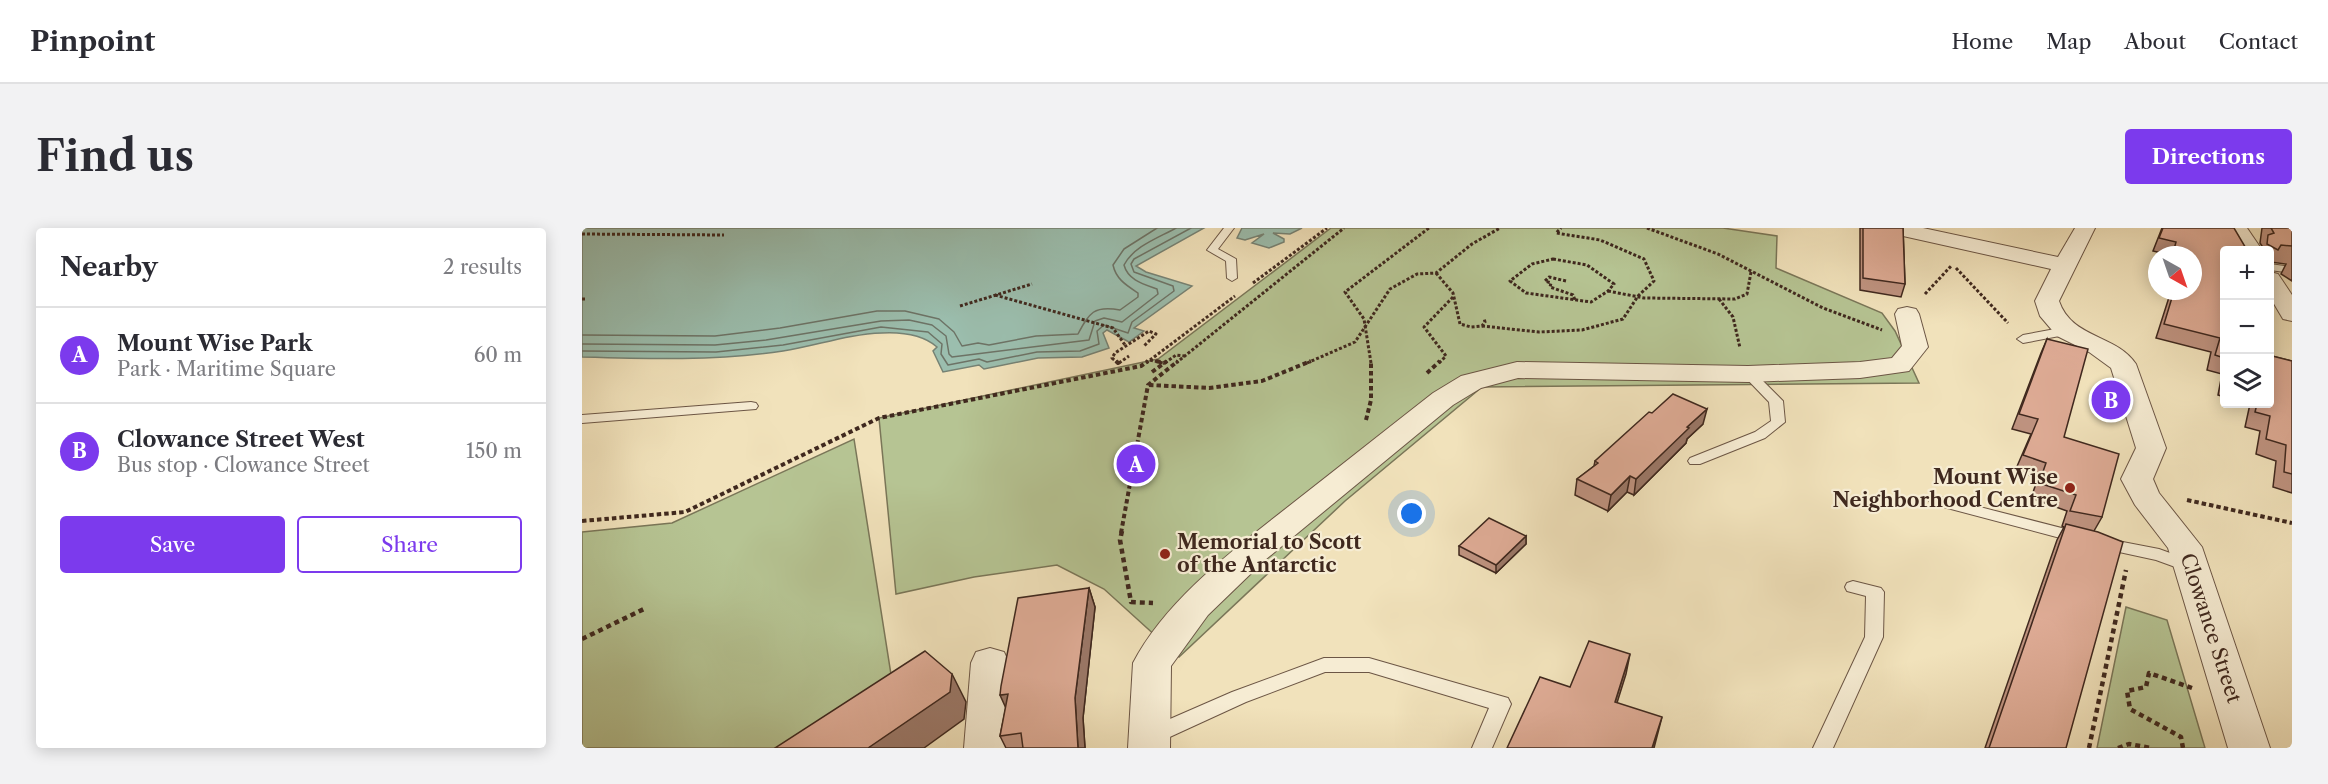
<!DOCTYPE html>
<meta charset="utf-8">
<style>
body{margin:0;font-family:"Libre Caslon Text",serif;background:#f2f2f3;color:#2b2b33}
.controls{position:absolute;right:18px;top:18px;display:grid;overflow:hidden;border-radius:6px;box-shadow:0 3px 15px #0003}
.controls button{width:54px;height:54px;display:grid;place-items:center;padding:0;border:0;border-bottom:2px solid #e1e1e2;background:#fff;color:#2b2b33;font:30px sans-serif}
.compass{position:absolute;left:1566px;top:18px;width:54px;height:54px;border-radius:50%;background:#fff;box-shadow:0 3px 15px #0003;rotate:140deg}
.you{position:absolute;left:830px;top:286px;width:21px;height:21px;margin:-15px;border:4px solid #fff;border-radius:50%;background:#1a73e8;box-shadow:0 0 0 9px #1a73e833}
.badge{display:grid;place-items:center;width:39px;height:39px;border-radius:50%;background:#7c3aed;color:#fff;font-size:20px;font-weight:700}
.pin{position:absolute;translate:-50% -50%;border:3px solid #fff;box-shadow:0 2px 6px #0006}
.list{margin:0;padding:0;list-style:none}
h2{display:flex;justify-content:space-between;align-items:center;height:78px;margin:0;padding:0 24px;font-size:26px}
h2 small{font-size:20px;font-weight:400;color:#7c7c81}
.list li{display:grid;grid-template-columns:39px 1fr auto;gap:18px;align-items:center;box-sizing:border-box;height:96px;padding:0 24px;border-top:2px solid #e1e1e2}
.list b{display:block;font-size:22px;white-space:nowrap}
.list p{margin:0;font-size:20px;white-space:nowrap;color:#7c7c81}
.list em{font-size:20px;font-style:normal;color:#7c7c81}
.actions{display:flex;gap:12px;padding:18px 24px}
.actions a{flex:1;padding:14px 0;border:2px solid #7c3aed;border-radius:6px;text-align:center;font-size:21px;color:#7c3aed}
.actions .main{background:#7c3aed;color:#fff}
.icon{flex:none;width:33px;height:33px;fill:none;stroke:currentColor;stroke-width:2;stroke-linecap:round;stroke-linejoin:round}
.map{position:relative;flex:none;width:1710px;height:520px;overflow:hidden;border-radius:6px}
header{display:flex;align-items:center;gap:36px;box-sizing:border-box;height:84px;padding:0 30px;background:#fff;border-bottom:2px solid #e1e1e2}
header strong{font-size:28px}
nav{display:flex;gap:33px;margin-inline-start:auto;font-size:21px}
.intro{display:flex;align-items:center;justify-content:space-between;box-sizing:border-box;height:144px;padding:0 36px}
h1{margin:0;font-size:42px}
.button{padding:15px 27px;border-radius:6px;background:#7c3aed;color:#fff;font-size:21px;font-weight:700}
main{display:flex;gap:36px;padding:0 36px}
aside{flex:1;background:#fff;border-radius:6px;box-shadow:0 3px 15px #0003}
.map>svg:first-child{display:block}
</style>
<header>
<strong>Pinpoint</strong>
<nav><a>Home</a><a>Map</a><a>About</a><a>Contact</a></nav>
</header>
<div class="intro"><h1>Find us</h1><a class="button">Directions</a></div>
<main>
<aside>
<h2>Nearby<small>2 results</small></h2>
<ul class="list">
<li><span class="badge">A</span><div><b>Mount Wise Park</b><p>Park · Maritime Square</p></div><em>60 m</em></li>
<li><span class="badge">B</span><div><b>Clowance Street West</b><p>Bus stop · Clowance Street</p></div><em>150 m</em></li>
</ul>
<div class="actions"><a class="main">Save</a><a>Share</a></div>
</aside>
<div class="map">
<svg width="1710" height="520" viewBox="0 0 1710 520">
<rect width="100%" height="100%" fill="#f1e2bb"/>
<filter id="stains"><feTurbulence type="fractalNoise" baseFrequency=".00333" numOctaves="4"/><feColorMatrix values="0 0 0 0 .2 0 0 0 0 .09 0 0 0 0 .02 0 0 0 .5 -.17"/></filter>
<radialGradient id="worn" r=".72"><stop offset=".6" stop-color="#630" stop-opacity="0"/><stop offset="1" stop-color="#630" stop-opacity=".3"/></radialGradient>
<!-- green -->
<g fill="#b6c493" stroke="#7a7658" stroke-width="1.5">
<polygon points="749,0 1141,0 1195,8 1194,40 1300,85 1313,103 1337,155 900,159 763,273 597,429 522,361 475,337 392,349 314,366 297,190 576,131"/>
<polygon points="272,211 313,472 238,520 0,520 0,304 90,295"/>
<polygon points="1544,379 1585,392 1623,520 1515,520"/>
</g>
<!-- water -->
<g fill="#9bbeae" stroke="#768274" stroke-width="1.5">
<path d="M0 0H622L554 38 564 44 610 58 552 100 562 103 547 114 525 102 521 105 527 120 500 129 456 130 402 141 397 137 361 144 351 123 355 119C340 106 320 104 300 105 266 106 234 118 201 123 134 133 67 131 0 129Z"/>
<polygon points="660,0 720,0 708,6 691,5 702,11 702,14 687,20 670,15 682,6 663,12 655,10"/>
</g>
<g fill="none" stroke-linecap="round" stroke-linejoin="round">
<!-- shore -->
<g stroke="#6d7366" stroke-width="1.5">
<path d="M0 107 133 108 198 100 295 83H323L357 91 372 104 380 118 396 115 407 117 454 108 496 106C507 85 512 77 538 82L556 69V65C544 57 534 51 531 37L542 21 575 0"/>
<path d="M0 116 133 117 184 112 299 93 327 92 350 97 364 108 367 126 370 129 507 112 513 93 522 90 540 94 576 66 575 61C561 56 546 52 542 37 552 18 576 10 594 0"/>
<polyline points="0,123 134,124 201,117 299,99 346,104 360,116 359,126 366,137 397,131 405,134 455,124 498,123 517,116 515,103 522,97 546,105 550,94 592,63 591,58 552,44 549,36 552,31 609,0"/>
</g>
<!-- service casing -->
<g stroke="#6c5645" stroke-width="2">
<g id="service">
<polygon points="642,0 652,0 636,21 654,31 655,50 650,53 645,50 644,33 625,22"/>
<polygon points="1688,36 1710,39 1710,45 1688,42"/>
<polygon points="1484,99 1490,103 1488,106 1441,115 1435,111 1441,107"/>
<polygon points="1166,142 1171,143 1201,173 1203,194 1183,210 1118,236 1108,236 1106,233 1108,230 1173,204 1189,193 1187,174 1160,146"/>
<polygon points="169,174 174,175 176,178 174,181 0,195 0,187"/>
<polygon points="1355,268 1503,306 1505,310 1503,314 1497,315 1350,276 1347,273"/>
<polygon points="1520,310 1577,321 1613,334 1615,338 1613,342 1607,344 1574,332 1514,319 1512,315 1514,311"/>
<polygon points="1271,353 1299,360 1302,364 1301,409 1251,520 1231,520 1283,409 1284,368 1265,363 1263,359 1265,355"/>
<polygon points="742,430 787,430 919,468 926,470 929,476 910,520 890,520 907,480 787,444 743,444 664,474 579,513 572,515 565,513 562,507 565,501 650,464"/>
</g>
</g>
<!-- minor casing -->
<g stroke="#6c5645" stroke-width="2">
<g id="minor">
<path d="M1302 0H1341L1476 29 1493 0H1513L1477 73C1490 111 1534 106 1554 136L1584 220 1571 251 1577 265 1620 319 1688 520H1646L1586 320 1553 277 1539 251 1554 220 1529 140 1507 124 1475 108 1458 88 1453 73 1469 41 1312 6 1305 4Z"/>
<polygon points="1645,0 1665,0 1680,22 1659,22"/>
<polygon points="1688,44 1696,46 1710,67 1710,93 1701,91 1688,69"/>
<path d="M1325 79 1334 81 1337 86 1346 119 1327 143 1278 150 1166 154 936 150 899 160 871 177 683 332 626 387 589 438 588 520H546L551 435C585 370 654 320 711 275 758 238 804 202 851 165L879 148 935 134 1166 138 1278 134 1310 130 1320 118 1313 86 1316 81Z"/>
<polygon points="408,420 422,424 427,435 424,520 382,520 389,435 394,424"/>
</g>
</g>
<!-- path-far2 -->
<g stroke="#3f281e" stroke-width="3" stroke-dasharray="3 2" stroke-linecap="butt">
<polyline points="1065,0 1136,26 1241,80 1300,102"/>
<polyline points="0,6 142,7"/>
<polygon points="971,31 1005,37 1032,56 1026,63 1009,74 944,65 928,53 950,36"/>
<polyline points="1374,40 1426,95"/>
<polyline points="854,45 871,65 878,96 889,99 900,98 903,94 902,90"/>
<polyline points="984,53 967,49 963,53 969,55 968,59 991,67 993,72"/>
<polyline points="671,55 745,0"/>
<polyline points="1026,63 1062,70 1153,71 1165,66 1169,44"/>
<polyline points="1343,66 1370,37"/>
<polyline points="413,67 531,100 543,117"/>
<polyline points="0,71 5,71"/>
<polyline points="1137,71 1151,89 1158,120"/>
<polyline points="378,78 450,56"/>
<polyline points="900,98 957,104 1000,102 1041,91 1056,68 1072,53 1062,31 1018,12 974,5 979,0"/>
<polyline points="568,132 581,135"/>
<polyline points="536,135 530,130 533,125 567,103 574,106 562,118"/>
<polyline points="537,135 547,128"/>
<polyline points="564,135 653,68"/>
<polyline points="583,135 594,127 602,128"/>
<polyline points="594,135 762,0"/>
<polyline points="725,135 773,114 808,61 835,46 854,45 890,16 918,0"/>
<polyline points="789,135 782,91 763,64 847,0"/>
<polyline points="857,135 864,128 842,99 872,68"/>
</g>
<!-- path-far1 -->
<g stroke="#3f281e" stroke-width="4" stroke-dasharray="4.5 3" stroke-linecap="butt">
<polyline points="534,133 536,135 539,133"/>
<polyline points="574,133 583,135"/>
<polyline points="570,144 585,133"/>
<polyline points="845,145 858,133"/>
<polyline points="567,157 627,160 680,153 729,133"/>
<polyline points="784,192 789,172 789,133"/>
<polyline points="1605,272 1710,295"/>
<polyline points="0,293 103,284 297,190 559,138 566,133"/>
<polyline points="539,305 566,157 596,133"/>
</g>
<!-- path -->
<g stroke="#3f281e" stroke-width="4.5" stroke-dasharray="5 4" stroke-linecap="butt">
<polyline points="540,303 538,312 549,374 571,375"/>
<polyline points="0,411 62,381"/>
<polyline points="1507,520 1544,342"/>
<polyline points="1536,520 1547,516 1569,520"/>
<polyline points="1601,520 1599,509 1548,481 1545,463 1564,459 1567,445 1610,460"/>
</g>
<!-- service -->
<use href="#service" fill="#f6ecd3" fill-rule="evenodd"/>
<!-- minor -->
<use href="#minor" fill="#f6ecd3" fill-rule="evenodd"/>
</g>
<!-- wall -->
<g fill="#bf9380" stroke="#3f281e" stroke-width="1.5">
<polygon points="1278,0 1321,0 1323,56 1319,69 1278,62"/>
<polygon points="1580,0 1652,0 1642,22 1642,169 1636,167 1640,146 1625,142 1629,124 1574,110 1589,63 1611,63 1611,27 1588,27 1571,23"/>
<polygon points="1680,0 1710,0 1710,53 1699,46 1704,36 1689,34 1688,36 1688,22 1677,22 1680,18 1678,15"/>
<polygon points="1465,111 1482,209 1520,289 1512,303 1484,520 1403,520 1475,312 1482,299 1480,298 1485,283 1449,270 1456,250 1433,243 1449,206 1430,201 1459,125"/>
<polygon points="1690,128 1710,133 1710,265 1691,259 1694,233 1674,226 1678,203 1663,199 1668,176 1665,176 1688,176"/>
<polygon points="1121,196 1105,211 1104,215 1052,267 1045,264 1026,283 993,267 995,251 1012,238 1013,233"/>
<polygon points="944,308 944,316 914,345 877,327 877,318"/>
<polygon points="507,360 513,379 501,490 503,520 424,520 418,508 424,479"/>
</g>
<!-- shaded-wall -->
<g fill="#9b7868" stroke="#3f281e" stroke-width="1.5">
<polygon points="1125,181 1121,196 1105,211 1104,215 1052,267 1054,251 1105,199"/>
<polygon points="1048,248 1045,264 1026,283 1029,267"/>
<polygon points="944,308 944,316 914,345 914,337"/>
<polygon points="507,360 513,379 501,490 503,520 496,520 493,470"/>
<polygon points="1048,426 1044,446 1029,494 1033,474"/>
<polygon points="370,446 384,474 382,491 342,520 286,520"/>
<polygon points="426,466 427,487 418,467"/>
<polygon points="1080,489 1072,520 1070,520"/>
</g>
<!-- building -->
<g fill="#deab95" stroke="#3f281e" stroke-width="1.5">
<polygon points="1281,0 1321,0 1323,56 1281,50"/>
<polygon points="1581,0 1652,0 1665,22 1642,22 1642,130 1633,127 1638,110 1582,96 1592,63 1611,63 1611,27 1598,27 1591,25 1594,14 1577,10"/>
<polygon points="1689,0 1710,0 1710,18 1699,17 1696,22 1685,16 1686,7 1692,5"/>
<polygon points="1465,111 1506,121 1482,209 1537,226 1520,289 1488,283 1494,267 1457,255 1464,235 1441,227 1456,191 1437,186"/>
<polygon points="1688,123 1691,124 1690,128 1710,133 1710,246 1702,244 1704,217 1684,211 1688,188 1673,184 1675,176 1688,176"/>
<polygon points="1091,166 1125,181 1105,199 1107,200 1054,251 1048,248 1029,267 995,251 1016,235 1013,233 1067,184 1070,185"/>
<polygon points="907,290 944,308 914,337 877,318"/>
<polygon points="1484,296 1516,304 1541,314 1484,520 1407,520"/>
<polygon points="507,360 493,470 496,520 441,520 439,505 418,508 426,466 418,467 419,458 436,370"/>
<polygon points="1007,413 1048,426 1033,474 1080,489 1070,520 925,520 958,449 988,459"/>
<polygon points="343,423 370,446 368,464 286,520 193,520"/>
</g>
<!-- markers -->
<g fill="#8f2418" stroke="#f6ecd3" stroke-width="2">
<circle cx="1488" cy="260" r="6"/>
<circle cx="583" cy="326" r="6"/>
</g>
<g text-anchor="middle" stroke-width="4.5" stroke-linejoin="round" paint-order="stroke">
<!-- poi labels -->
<g font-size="20" font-weight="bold" fill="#3f281e" stroke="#f6ecd3" text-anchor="end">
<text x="1476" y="256">Mount Wise<tspan x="1476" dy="23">Neighborhood Centre</tspan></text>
<text x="595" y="321" text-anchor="start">Memorial to Scott<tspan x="595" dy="23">of the Antarctic</tspan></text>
</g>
<!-- street labels -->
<g font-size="20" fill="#3f281e" stroke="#f6ecd3">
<text transform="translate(1629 400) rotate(72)" y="7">Clowance Street</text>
</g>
</g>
<rect width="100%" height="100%" filter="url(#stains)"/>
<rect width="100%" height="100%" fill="url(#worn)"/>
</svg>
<div class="controls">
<button>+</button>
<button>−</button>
<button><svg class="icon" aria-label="layers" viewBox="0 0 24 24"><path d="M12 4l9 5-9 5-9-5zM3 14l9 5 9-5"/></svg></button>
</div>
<svg class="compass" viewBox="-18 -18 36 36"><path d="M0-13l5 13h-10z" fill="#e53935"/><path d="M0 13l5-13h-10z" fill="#7c7c81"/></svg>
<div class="you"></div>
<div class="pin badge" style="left:554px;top:236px">A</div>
<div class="pin badge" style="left:1529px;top:172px">B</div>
</div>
</main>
